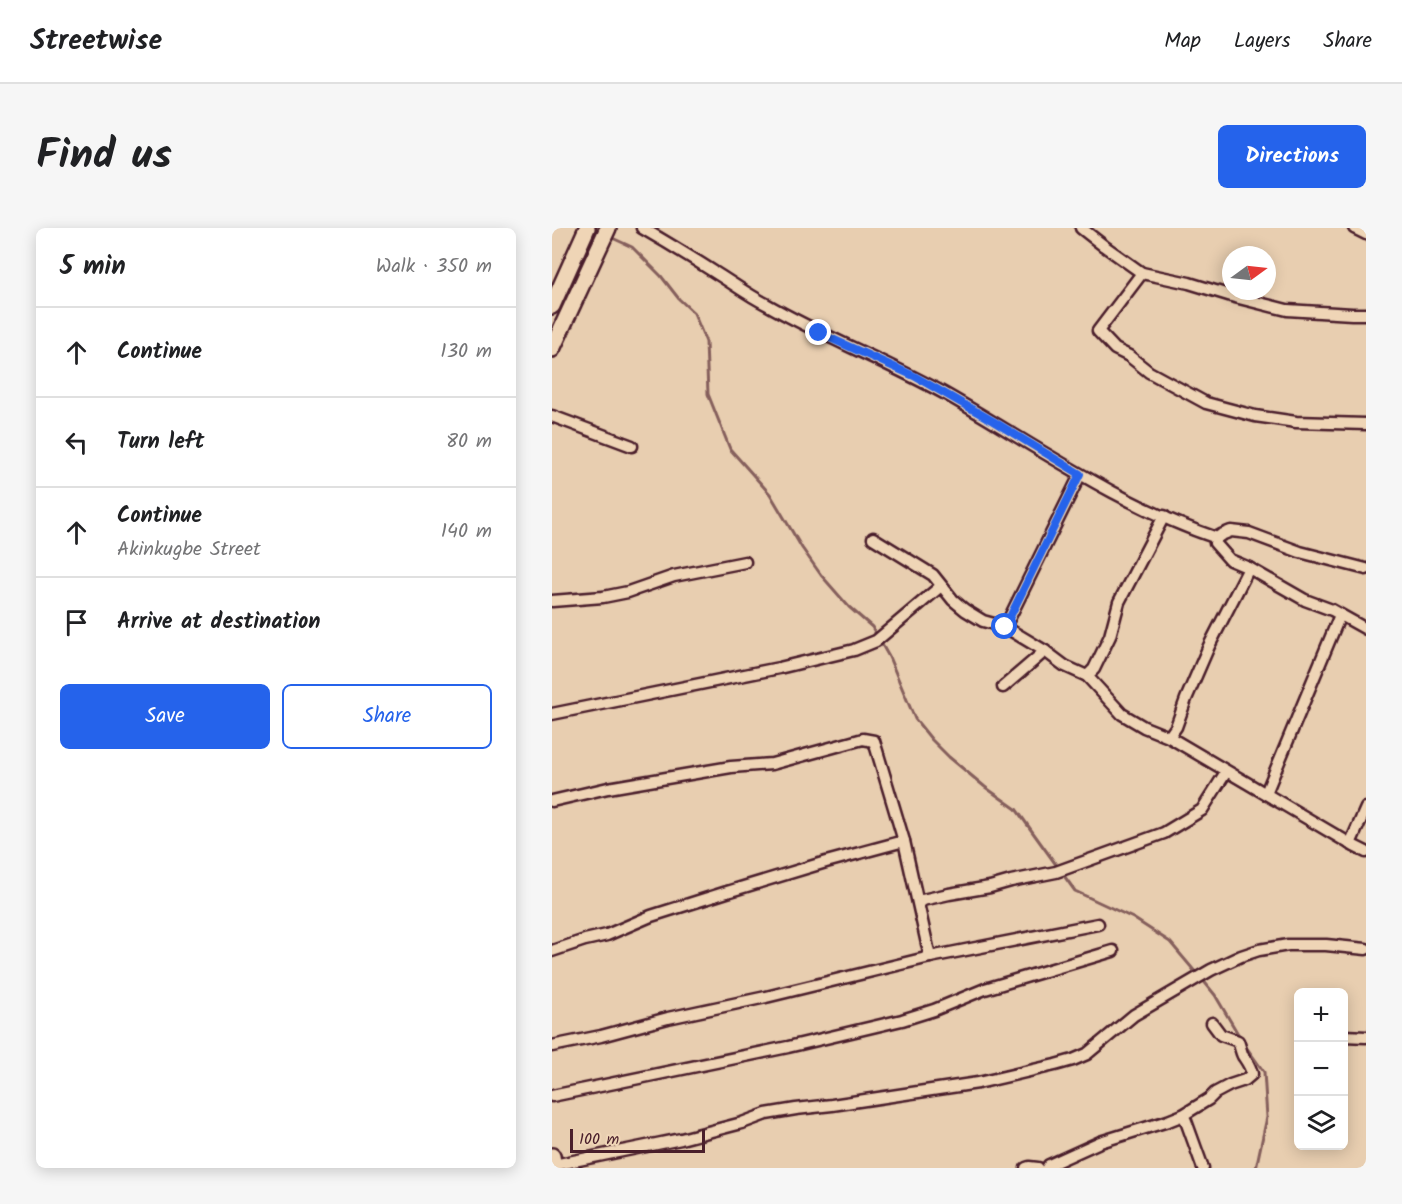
<!DOCTYPE html>
<meta charset="utf-8">
<style>
body{margin:0;font-family:Kalam,sans-serif;background:#f6f6f6;color:#202124}
.controls{position:absolute;right:18px;bottom:18px;display:grid;overflow:hidden;border-radius:9px;box-shadow:0 3px 15px #0003}
.controls button{width:54px;height:54px;display:grid;place-items:center;padding:0;border:0;border-bottom:2px solid #e0e0e0;background:#fff;color:#202124;font:30px sans-serif}
.compass{position:absolute;left:670px;top:18px;width:54px;height:54px;border-radius:50%;background:#fff;box-shadow:0 3px 15px #0003;rotate:75deg}
.scale{position:absolute;left:18px;bottom:15px;width:135px;box-sizing:border-box;padding-left:6px;border:3px solid #4a1f2b;border-top:0;font-size:16px;line-height:21px;white-space:nowrap;color:#4a1f2b;-webkit-text-stroke:4px #efd5b6;paint-order:stroke}
.stop{position:absolute;width:18px;height:18px;margin:-14px;border:4px solid #2563eb;border-radius:50%;background:#fff}
.stop.end{background:#2563eb;border-color:#fff;box-shadow:0 2px 6px #0008}
.list{margin:0;padding:0;list-style:none}
h2{display:flex;justify-content:space-between;align-items:center;height:78px;margin:0;padding:0 24px;font-size:26px}
h2 small{font-size:20px;font-weight:400;color:#757577}
.list li{display:grid;grid-template-columns:39px 1fr auto;gap:18px;align-items:center;box-sizing:border-box;height:90px;padding:0 24px;border-top:2px solid #e0e0e0}
.list b{display:block;font-size:22px;white-space:nowrap}
.list p{margin:0;font-size:20px;white-space:nowrap;color:#757577}
.list em{font-size:20px;font-style:normal;color:#757577}
.actions{display:flex;gap:12px;padding:18px 24px}
.actions a{flex:1;padding:14px 0;border:2px solid #2563eb;border-radius:9px;text-align:center;font-size:21px;color:#2563eb}
.actions .main{background:#2563eb;color:#fff}
.icon{flex:none;width:33px;height:33px;fill:none;stroke:currentColor;stroke-width:2;stroke-linecap:round;stroke-linejoin:round}
.map{position:relative;flex:none;width:814px;height:940px;overflow:hidden;border-radius:9px}
header{display:flex;align-items:center;gap:36px;box-sizing:border-box;height:84px;padding:0 30px;background:#fff;border-bottom:2px solid #e0e0e0}
header strong{font-size:28px}
nav{display:flex;gap:33px;margin-inline-start:auto;font-size:21px}
.intro{display:flex;align-items:center;justify-content:space-between;box-sizing:border-box;height:144px;padding:0 36px}
h1{margin:0;font-size:42px}
.button{padding:15px 27px;border-radius:9px;background:#2563eb;color:#fff;font-size:21px;font-weight:700}
main{display:flex;gap:36px;padding:0 36px}
aside{flex:1;background:#fff;border-radius:9px;box-shadow:0 3px 15px #0003}
.map>svg:first-child{display:block}
</style>
<header>
<strong>Streetwise</strong>
<nav><a>Map</a><a>Layers</a><a>Share</a></nav>
</header>
<div class="intro"><h1>Find us</h1><a class="button">Directions</a></div>
<main>
<aside>
<h2>5 min<small>Walk · 350 m</small></h2>
<ul class="list">
<li><svg class="icon" aria-label="ahead" viewBox="0 0 24 24"><path d="M12 20V5M6 11l6-6 6 6"/></svg><div><b>Continue</b></div><em>130 m</em></li>
<li><svg class="icon" aria-label="left" viewBox="0 0 24 24"><path d="M17 20v-9H6M10 6l-5 5 5 5"/></svg><div><b>Turn left</b></div><em>80 m</em></li>
<li><svg class="icon" aria-label="ahead" viewBox="0 0 24 24"><path d="M12 20V5M6 11l6-6 6 6"/></svg><div><b>Continue</b><p>Akinkugbe Street</p></div><em>140 m</em></li>
<li><svg class="icon" aria-label="arrive" viewBox="0 0 24 24"><path d="M6 21V4h12l-3 4 3 4H6"/></svg><div><b>Arrive at destination</b></div></li>
</ul>
<div class="actions"><a class="main">Save</a><a>Share</a></div>
</aside>
<div class="map">
<svg width="814" height="940" viewBox="0 0 814 940">
<rect width="100%" height="100%" fill="#e8ceb0"/>
<filter id="ink" filterUnits="userSpaceOnUse"><feTurbulence type="fractalNoise" baseFrequency=".0167" numOctaves="2"/><feDisplacementMap in="SourceGraphic" scale="12" xChannelSelector="R" yChannelSelector="G"/><feConvolveMatrix kernelMatrix="1 2 1 2 8 2 1 2 1" color-interpolation-filters="sRGB"/></filter>
<g filter="url(#ink)">
<g fill="none" stroke-linecap="round" stroke-linejoin="round">
<!-- stream -->
<g stroke="#855f5c" stroke-width="3">
<polyline points="56,8 80,19 109,48 127,71 142,85 154,114 156,166 178,221 218,266 250,320 269,347 297,379 320,399 337,429 363,491 380,512 397,529 433,559 464,581 523,663 581,690 618,714 645,746"/>
<polyline points="650,751 663,767 689,811"/>
<polyline points="692,816 712,844 715,889 704,940"/>
</g>
<!-- street casing -->
<g stroke="#4a1f2b" stroke-width="15">
<g id="street">
<path d="M90 0C116 15 142 31 167 47 183 57 198 68 214 76 273 110 337 134 397 168 484 218 569 278 665 310L669 307 679 303 697 305 748 324 814 341"/>
<polyline points="529,0 552,18 590,45 637,55 683,69 735,82 800,86 814,86"/>
<polyline points="802,0 814,6"/>
<polyline points="590,45 546,103 563,121 577,128 597,144 654,175 703,188 744,194 814,196"/>
<polyline points="0,188 80,218"/>
<polyline points="321,310 381,347 401,372 413,382 431,393 453,399 493,423 513,438 535,448 570,486 592,499 617,509 802,618 814,624"/>
<polyline points="665,310 663,315 678,332 697,340 753,372 780,382 814,401"/>
<polyline points="0,373 51,369 76,364 122,348 193,334"/>
<polyline points="453,399 528,247"/>
<polyline points="535,448 542,441 558,408 567,374 612,288"/>
<polyline points="451,459 493,423"/>
<polyline points="0,486 227,440 302,422 324,413 389,358"/>
<polyline points="617,509 624,499 634,471 657,418 697,340"/>
<polyline points="714,565 788,387"/>
<polyline points="0,573 56,560 179,539 220,536 311,511 322,513 352,613 378,729 214,769 116,790 49,808 0,818"/>
<polyline points="798,616 814,580"/>
<polyline points="366,673 397,666 438,659 459,653 504,644 612,605 650,582 674,544"/>
<polyline points="0,723 33,712 55,707 99,688 175,664 274,634 352,613"/>
<polyline points="378,729 546,696"/>
<polyline points="792,808 814,809"/>
<polyline points="0,868 236,819 350,792 382,782 433,761 561,723"/>
<polyline points="631,887 634,893 651,940"/>
<polyline points="2,937 129,911 190,895 214,886 244,881 280,877 426,855 503,837 521,832 535,826 582,787 659,742 689,728 707,722 736,717 774,717 814,721"/>
<polyline points="474,940 477,939 486,940"/>
<path d="M495 940 497 937 548 914 616 893 631 887 657 871 663 865 678 857 693 852 700 846C699 839 695 834 691 828 689 824 688 818 686 813L669 807 660 795"/>
</g>
</g>
<!-- secondary casing -->
<g stroke="#4a1f2b" stroke-width="20">
<g id="secondary">
<polyline points="0,78 35,0"/>
<polyline points="0,121 56,0"/>
<polyline points="0,928 2,940"/>
</g>
</g>
<!-- street -->
<use href="#street" stroke="#efd5b6" stroke-width="10"/>
<!-- secondary -->
<use href="#secondary" stroke="#efd5b6" stroke-width="15"/>
</g>
</g>
<g fill="none" stroke-linecap="round" stroke-linejoin="round" filter="url(#ink)">
<!-- route -->
<polyline stroke="#2563eb" stroke-width="8" points="267,105 362,148 441,193 528,246 453,399"/>
</g>
</svg>
<div class="controls">
<button>+</button>
<button>−</button>
<button><svg class="icon" aria-label="layers" viewBox="0 0 24 24"><path d="M12 4l9 5-9 5-9-5zM3 14l9 5 9-5"/></svg></button>
</div>
<svg class="compass" viewBox="-18 -18 36 36"><path d="M0-13l5 13h-10z" fill="#e53935"/><path d="M0 13l5-13h-10z" fill="#757577"/></svg>
<div class="scale">100 m</div>
<div class="stop" style="left:453px;top:399px"></div>
<div class="stop end" style="left:267px;top:105px"></div>
</div>
</main>
